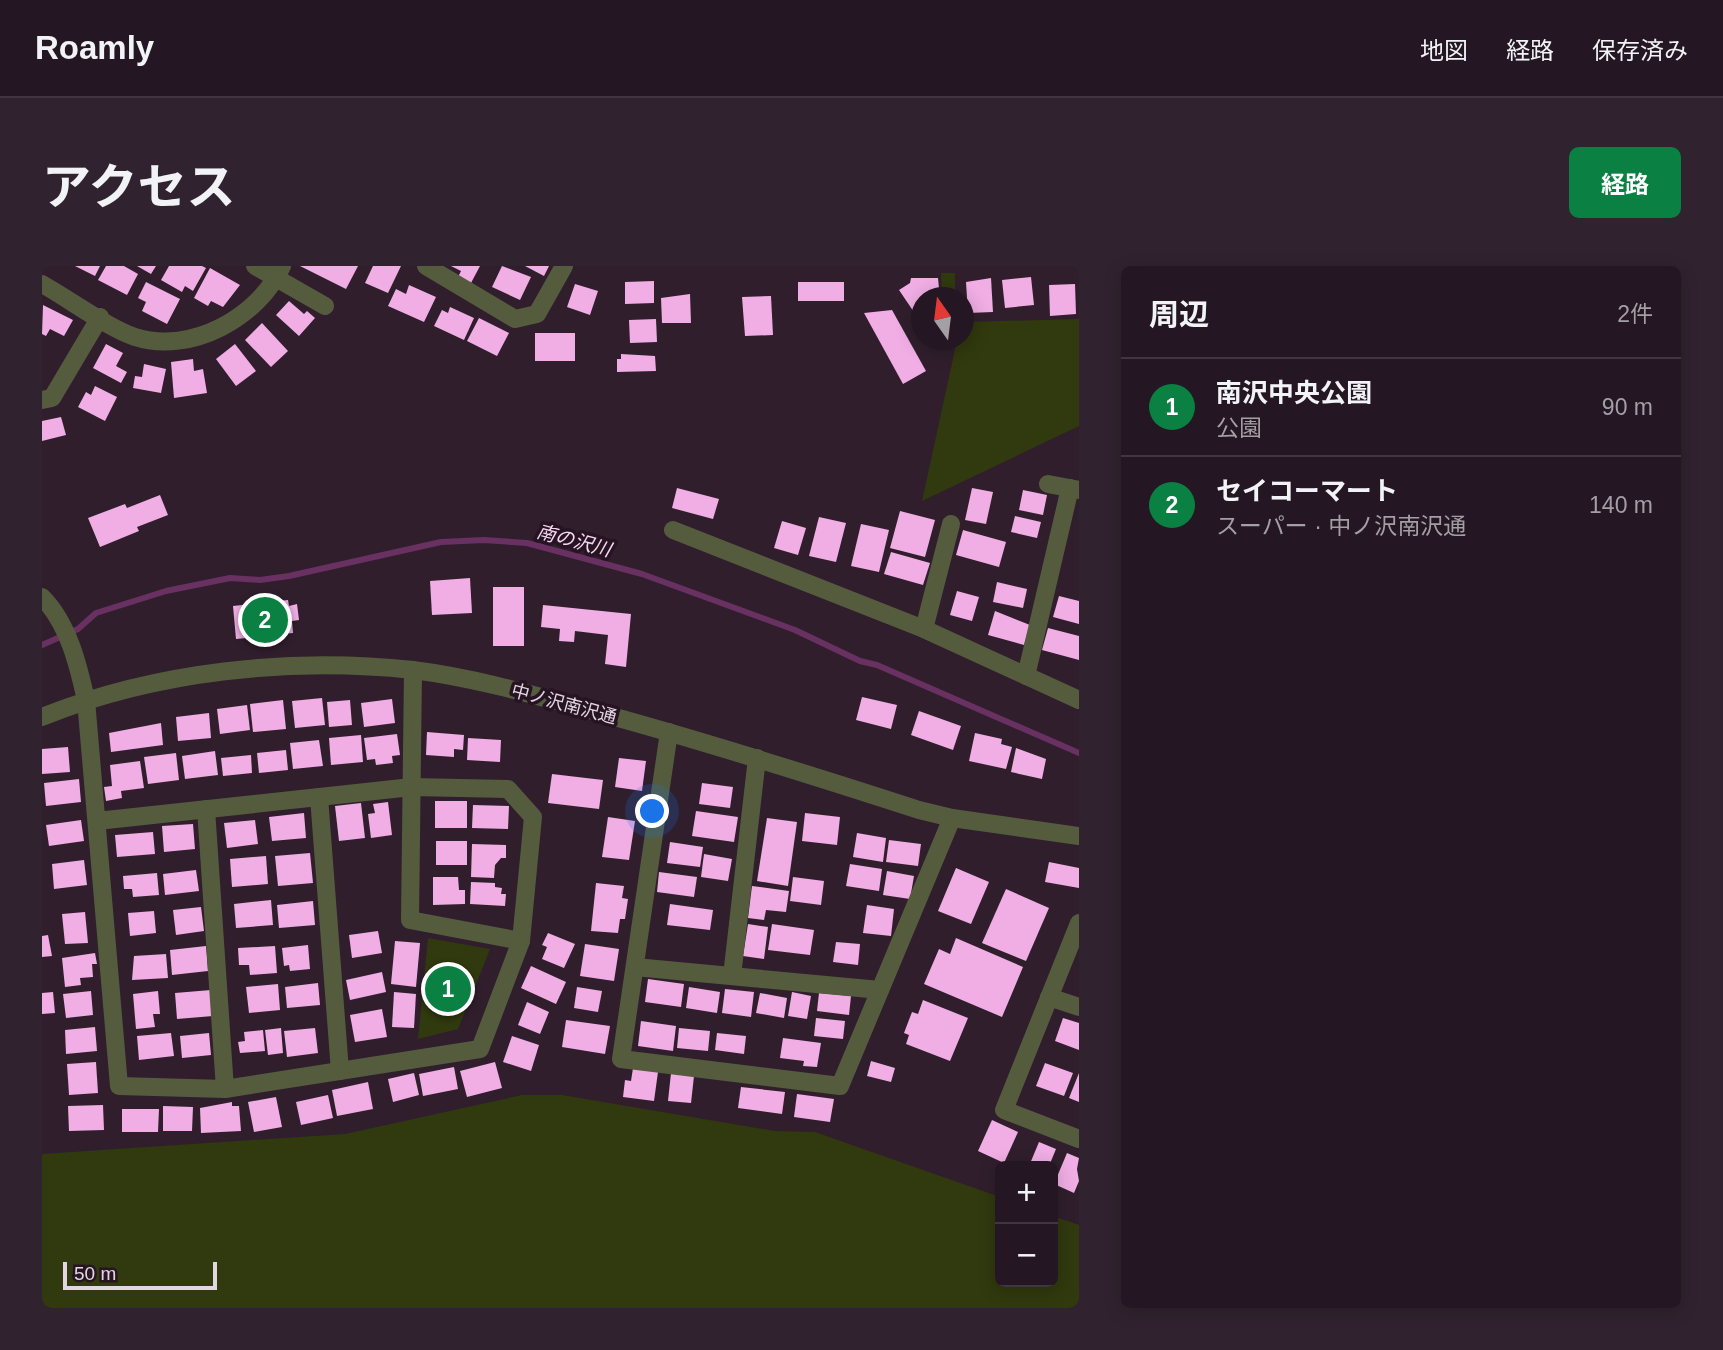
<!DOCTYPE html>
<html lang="ja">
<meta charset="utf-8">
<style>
body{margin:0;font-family:Helvetica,"Noto Sans JP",sans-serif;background:#30232f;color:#f1f3f6}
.controls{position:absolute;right:21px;bottom:21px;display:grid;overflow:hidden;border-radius:10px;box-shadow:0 4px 18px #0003}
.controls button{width:63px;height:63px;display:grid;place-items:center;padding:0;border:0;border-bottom:2px solid #413540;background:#241622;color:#f1f3f6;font:35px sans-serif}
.compass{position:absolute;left:869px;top:21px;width:63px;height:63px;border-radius:50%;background:#241622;box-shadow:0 4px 18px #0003;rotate:346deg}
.scale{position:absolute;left:21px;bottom:18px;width:154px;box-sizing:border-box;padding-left:7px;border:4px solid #e2d6e0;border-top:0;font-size:19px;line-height:24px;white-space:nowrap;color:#e2d6e0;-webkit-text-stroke:5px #261423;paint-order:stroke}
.you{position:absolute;left:611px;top:546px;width:24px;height:24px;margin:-18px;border:5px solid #fff;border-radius:50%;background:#1a73e8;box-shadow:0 0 0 10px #1a73e833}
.badge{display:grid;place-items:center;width:46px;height:46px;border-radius:50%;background:#0b8043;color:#fff;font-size:23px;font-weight:700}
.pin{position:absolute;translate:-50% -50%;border:4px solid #fff;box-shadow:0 2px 7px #0006}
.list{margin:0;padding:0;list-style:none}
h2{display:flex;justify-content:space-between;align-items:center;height:91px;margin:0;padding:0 28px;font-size:30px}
h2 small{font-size:23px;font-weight:400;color:#a39fa5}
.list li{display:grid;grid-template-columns:46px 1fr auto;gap:21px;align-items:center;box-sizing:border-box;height:98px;padding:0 28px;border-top:2px solid #413540}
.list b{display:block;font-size:26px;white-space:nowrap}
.list p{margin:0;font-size:23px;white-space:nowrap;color:#a39fa5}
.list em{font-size:23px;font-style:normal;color:#a39fa5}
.map{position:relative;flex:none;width:1037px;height:1042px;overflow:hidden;border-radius:10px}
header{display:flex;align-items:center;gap:42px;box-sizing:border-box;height:98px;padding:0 35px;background:#241622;border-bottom:2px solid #413540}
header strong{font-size:33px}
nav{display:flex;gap:38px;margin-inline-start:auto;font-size:24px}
.intro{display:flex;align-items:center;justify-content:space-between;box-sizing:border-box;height:168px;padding:0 42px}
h1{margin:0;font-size:49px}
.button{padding:18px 32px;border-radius:10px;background:#0b8043;color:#fff;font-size:24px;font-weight:700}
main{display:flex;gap:42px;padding:0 42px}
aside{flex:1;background:#241622;border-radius:10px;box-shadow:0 4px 18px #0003}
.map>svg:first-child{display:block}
</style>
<header>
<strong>Roamly</strong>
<nav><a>地図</a><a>経路</a><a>保存済み</a></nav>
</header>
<div class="intro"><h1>アクセス</h1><a class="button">経路</a></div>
<main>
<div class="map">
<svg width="1037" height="1042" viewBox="0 0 1037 1042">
<rect width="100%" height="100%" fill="#301e2d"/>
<!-- green -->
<g fill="#31390e">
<polygon points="899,7 913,7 913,31 900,31"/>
<polygon points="1037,53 1037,160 880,235 915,74 922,74 922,56"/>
<polygon points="386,672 448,683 416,763 376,773"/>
<polygon points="480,829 520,829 733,865 773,866 958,931 958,1016 1011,1016 1011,950 1037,959 1037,1042 0,1042 0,888 303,868"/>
</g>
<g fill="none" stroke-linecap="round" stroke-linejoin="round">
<!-- stream -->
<polyline stroke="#693161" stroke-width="6" points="0,379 36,363 54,347 124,325 188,312 218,314 247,310 399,276 442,274 485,277 600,308 753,364 818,395 835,399 1037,487"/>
</g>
<!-- building -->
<g fill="#f0aee4">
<polygon points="33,0 58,0 53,10"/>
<polygon points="64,0 82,0 96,8 85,29 56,14"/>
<polygon points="95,0 114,0 109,8"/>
<polygon points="127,0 160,0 164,2 151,25 143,20 140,26 119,14"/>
<polygon points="258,0 316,0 304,23"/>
<polygon points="331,0 359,0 346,27 323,17"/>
<polygon points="409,0 438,0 429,17 416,11 419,5"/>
<polygon points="460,0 489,11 478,34 450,21"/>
<polygon points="483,0 507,0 502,10"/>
<polygon points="168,2 198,19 181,41 169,35 166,40 152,32"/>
<polygon points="989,11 992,39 963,42 960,14"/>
<polygon points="869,12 896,12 898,32 880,32 880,58 857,24 868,17"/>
<polygon points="949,12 951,46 926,47 924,16"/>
<polygon points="612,15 612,37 583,38 583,16"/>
<polygon points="104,16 138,33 125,58 100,45 104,36 96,32"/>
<rect x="756" y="16" width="46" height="19"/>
<polygon points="533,18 556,25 548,49 525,41"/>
<polygon points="1033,18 1034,48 1008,50 1007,19"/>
<polygon points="367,19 394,31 382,56 346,40 354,23 364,28"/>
<polygon points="648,28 649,57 620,57 619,32"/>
<polygon points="729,30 731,69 703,70 700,31"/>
<polygon points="247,35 262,48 265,45 273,52 257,70 234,49"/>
<polygon points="1,39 31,54 22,70 8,63 4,70 0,68"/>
<polygon points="408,41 432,52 422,74 392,60 400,44 406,47"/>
<polygon points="850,44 884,105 861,118 822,47"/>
<polygon points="437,52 467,67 455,90 425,75"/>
<polygon points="614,53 615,76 588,77 587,54"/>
<polygon points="220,57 246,85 229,101 203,74"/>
<rect x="493" y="67" width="40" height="28"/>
<polygon points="64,78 81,87 74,100 85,106 79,117 51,102"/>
<polygon points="193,78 214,105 194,120 174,93"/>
<polygon points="579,88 613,90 614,105 575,106 575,93 579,93"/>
<polygon points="151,93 152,105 161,103 165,127 132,132 129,96"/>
<polygon points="102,98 124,103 119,127 91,122 93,110 100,111"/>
<polygon points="53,120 75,131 63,155 36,141 44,126 49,129"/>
<polygon points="19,151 24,169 0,175 0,155"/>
<polygon points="635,222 677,233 671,253 630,242"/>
<polygon points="930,222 951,226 944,258 923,254"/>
<polygon points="981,224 1005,229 1001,249 977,244"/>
<polygon points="118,229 126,249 95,261 97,265 58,281 46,252 83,238 85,242"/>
<polygon points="858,245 893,254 883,291 848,282"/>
<polygon points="973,250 999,256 995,272 969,266"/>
<polygon points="777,251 804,257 794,296 767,290"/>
<polygon points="740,255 764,262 756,289 732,282"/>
<polygon points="819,258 847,264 837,306 809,300"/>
<polygon points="921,264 964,276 957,301 914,289"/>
<polygon points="849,286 888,297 881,319 842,308"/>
<polygon points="428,312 430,347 390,349 388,315"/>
<polygon points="955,316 985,323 981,342 951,336"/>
<rect x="451" y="321" width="31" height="59"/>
<polygon points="915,325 937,331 930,355 908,349"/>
<polygon points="1017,330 1037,335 1037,358 1011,351"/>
<polygon points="246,334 247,340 255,338 257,354 250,355 251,367 194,373 191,340"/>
<polygon points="501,339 589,348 584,401 563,398 566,369 533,365 532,376 517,375 518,363 499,361"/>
<polygon points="953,345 988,359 982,379 946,369"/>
<polygon points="1006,362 1037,370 1037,394 1000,384"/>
<polygon points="820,431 855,439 849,463 814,454"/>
<polygon points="280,432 283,459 253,462 250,435"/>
<polygon points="350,433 353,457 322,461 319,437"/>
<polygon points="241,434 244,463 211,466 208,438"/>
<polygon points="308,434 310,459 287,461 285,436"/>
<polygon points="205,439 208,464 178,468 175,443"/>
<polygon points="877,445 919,460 911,484 869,469"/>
<polygon points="167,447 169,472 136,475 134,451"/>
<polygon points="119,457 121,479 69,486 67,467"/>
<polygon points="385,466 422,469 421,484 412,483 412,491 384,489"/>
<polygon points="933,467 960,473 959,478 970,481 964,503 927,495"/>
<polygon points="355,468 358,489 350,490 351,497 334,499 333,493 325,494 322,472"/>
<polygon points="319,469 321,496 289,499 287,472"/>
<polygon points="426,472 459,474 458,496 425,494"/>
<polygon points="277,474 281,500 251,503 248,477"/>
<polygon points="26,481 28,506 0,508 0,483"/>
<polygon points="974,482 1004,493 1000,513 969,506"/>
<polygon points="244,484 246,504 217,507 215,487"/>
<polygon points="173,485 176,509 143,513 140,490"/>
<polygon points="134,487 137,514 106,518 102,491"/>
<polygon points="209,489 210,507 181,510 179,492"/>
<polygon points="577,492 604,495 600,525 573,521"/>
<polygon points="98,495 102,522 79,525 80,532 64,535 62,521 70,520 68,499"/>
<polygon points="510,508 561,514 557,543 506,537"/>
<polygon points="37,513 39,536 4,540 2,517"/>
<polygon points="660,517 691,521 688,542 657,538"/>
<rect x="393" y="535" width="32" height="27"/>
<polygon points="346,536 350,569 329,572 326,548 333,547 331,538"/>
<polygon points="319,537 323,572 297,575 293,540"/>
<polygon points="431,539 467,540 466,563 430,562"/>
<polygon points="654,545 696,551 692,576 650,570"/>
<polygon points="262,547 264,572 230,575 227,551"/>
<polygon points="763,547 798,551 795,579 760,575"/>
<polygon points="566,551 593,555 587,594 560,591"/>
<polygon points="725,552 755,556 746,620 715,615"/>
<polygon points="39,554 42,575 7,580 4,559"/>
<polygon points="213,554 216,578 185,582 182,557"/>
<polygon points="151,558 153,583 122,586 120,560"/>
<polygon points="111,566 113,588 75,591 73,569"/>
<polygon points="815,567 844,572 841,596 811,591"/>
<polygon points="847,574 879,578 876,600 844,596"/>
<rect x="394" y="575" width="31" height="24"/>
<polygon points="628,576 661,581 658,601 625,597"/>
<polygon points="430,578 464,579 464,592 459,592 453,599 452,612 429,611"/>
<polygon points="268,587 271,617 236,620 233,590"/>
<polygon points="662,588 690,593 686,615 659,611"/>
<polygon points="224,590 226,618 190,621 188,593"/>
<polygon points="42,594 45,619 12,623 10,598"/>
<polygon points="1007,596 1037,602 1037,622 1003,616"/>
<polygon points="808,598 840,603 837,625 804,620"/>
<polygon points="914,602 947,616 929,658 896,645"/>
<polygon points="154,604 157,625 123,629 121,608"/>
<polygon points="845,605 872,610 868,633 841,629"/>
<polygon points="617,606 655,611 652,631 615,626"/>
<polygon points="115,607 117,629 91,631 90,623 82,623 81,610"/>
<polygon points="391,611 416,611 417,624 423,624 423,638 391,639"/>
<polygon points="751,611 782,615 779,639 748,635"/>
<polygon points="429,616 453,617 453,621 460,622 459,628 464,628 463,640 428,638"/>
<polygon points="554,617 582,620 580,632 586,633 583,653 578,653 576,667 549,665"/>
<polygon points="710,620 747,625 744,646 724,644 722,654 706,652"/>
<polygon points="964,623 1007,642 984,695 940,677"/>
<polygon points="229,634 231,659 194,662 192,638"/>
<polygon points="271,635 273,659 237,662 235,639"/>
<polygon points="628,638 671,644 668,664 625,659"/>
<polygon points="825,639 852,643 849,670 821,667"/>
<polygon points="159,641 162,665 134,669 131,644"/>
<polygon points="112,645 114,667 88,670 86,647"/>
<polygon points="43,646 46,677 23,678 20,648"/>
<polygon points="706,658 726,661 722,693 701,690"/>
<polygon points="730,658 772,664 768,689 726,684"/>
<polygon points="336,665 340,687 310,692 307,669"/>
<polygon points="506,667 533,678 522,702 500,693 505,681 500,679"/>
<polygon points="6,669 10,690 0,691 0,670"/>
<polygon points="914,672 981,701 960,751 882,718 897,683 908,688"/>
<polygon points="353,675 378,677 374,721 349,718"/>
<polygon points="794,676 818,678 816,699 791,696"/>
<polygon points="543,678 577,683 572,715 538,710"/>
<polygon points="266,679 268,703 248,705 247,699 242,700 240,682"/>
<polygon points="164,680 166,705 130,709 128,684"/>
<polygon points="233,680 235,707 208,709 207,699 197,699 196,682"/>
<polygon points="53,687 55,698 50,698 51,711 38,712 39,719 23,721 20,692"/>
<polygon points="124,688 126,712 90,714 92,690"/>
<polygon points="489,700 524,716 514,738 479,722"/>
<polygon points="340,706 344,726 308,734 304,714"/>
<polygon points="606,713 642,718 639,741 603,736"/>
<polygon points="276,717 278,739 245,742 243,721"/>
<polygon points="236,718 238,744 207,747 204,721"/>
<polygon points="535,721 560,725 556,746 532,742"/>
<polygon points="647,721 678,726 675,747 644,742"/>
<polygon points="683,723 712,726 709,751 680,747"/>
<polygon points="169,724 171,750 135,753 133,727"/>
<polygon points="49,725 51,749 24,752 21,728"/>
<polygon points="116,725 118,748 111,748 113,761 94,763 91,728"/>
<polygon points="11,726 13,747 0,748 0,727"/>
<polygon points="352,726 374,728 372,762 350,761"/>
<polygon points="750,726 769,730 765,753 746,750"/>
<polygon points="718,727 745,732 742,752 714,747"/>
<polygon points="777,727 809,730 807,749 775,745"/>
<polygon points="881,734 926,752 908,795 864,778 867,769 862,767 870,746 876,748"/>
<polygon points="485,736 507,746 498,768 476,759"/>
<polygon points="340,743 345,771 313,776 308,749"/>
<polygon points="774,752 803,755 801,773 772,770"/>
<polygon points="1021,752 1037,757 1037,784 1013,775"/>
<polygon points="524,754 568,760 563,788 520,781"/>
<polygon points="599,755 634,760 631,785 596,780"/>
<polygon points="53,761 55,785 24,788 23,764"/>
<polygon points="239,762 241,787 226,789 223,764"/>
<polygon points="273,762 276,787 245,791 242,765"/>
<polygon points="637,762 668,765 666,785 635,782"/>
<polygon points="221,764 223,785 198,787 196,776 203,775 202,766"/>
<polygon points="129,767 132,790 97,794 95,770"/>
<polygon points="167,767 169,789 140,792 138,770"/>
<polygon points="675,767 704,770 702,788 673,784"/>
<polygon points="470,770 497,779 489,805 461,796"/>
<polygon points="741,772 779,777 775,801 761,800 762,795 738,792"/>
<polygon points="829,795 853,802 849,816 825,810"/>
<polygon points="54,796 56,827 27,829 25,798"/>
<polygon points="453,796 460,822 425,831 418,805"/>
<polygon points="1003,797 1031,807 1022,830 994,820"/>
<polygon points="412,801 416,823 381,830 377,808"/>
<polygon points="591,802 616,806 612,835 581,831 583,814 589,815"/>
<polygon points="372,807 377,829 351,836 346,813"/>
<polygon points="629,807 652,810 649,837 626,835"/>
<polygon points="1037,807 1037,836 1027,832"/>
<polygon points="326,816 331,843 295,850 290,824"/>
<polygon points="699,821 743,826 740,848 696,842"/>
<polygon points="755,828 792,833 788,856 752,851"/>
<polygon points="286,829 291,852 259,859 254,836"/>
<polygon points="234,831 240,861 212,866 206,836"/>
<polygon points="190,836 190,840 197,840 199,865 159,867 158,842"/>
<polygon points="61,839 62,864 27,865 26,840"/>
<polygon points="121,840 151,841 150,865 121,865"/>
<polygon points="80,843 117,843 116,866 80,866"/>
<polygon points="950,854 976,866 962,897 936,885"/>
<polygon points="997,876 1014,883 1007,900 987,900"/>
<polygon points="1025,887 1037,892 1035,903 1037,915 1032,927 1012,918"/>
</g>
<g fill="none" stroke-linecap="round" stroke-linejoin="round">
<!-- minor -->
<g stroke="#555c3e" stroke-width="18">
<polyline points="213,0 283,40"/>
<polyline points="384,0 473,53 495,48 522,0"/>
<path d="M0 18C27 33 66 62 93 71 149 89 217 51 240 0"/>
<polyline points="0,134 10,132 58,51"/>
<polyline points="1006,218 1037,224"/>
<polyline points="631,264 882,363 1037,434"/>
<path d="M0 331C26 357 36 398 44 434L77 820 183 823 438 783 479 675 491 551 466 523 370 521 55 555"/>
<polyline points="882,363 909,258"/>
<polyline points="371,404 368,654 479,675"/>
<polyline points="984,410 1028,222"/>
<polyline points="627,466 579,793 798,820 910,552"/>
<polyline points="277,531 298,805"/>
<polyline points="164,543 183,823"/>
<polyline points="1037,657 962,844 1037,873"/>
<polyline points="593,701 838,724"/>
<polyline points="690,710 715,492"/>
<polyline points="1007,731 1037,741"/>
</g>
<!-- tertiary -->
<path stroke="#555c3e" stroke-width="18" d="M0 451C114 405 249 391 371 404 435 412 499 431 562 448 668 477 772 510 877 544L910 552 1037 570"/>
</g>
<g text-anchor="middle" stroke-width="7" stroke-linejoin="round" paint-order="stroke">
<!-- street labels -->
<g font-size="18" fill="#e2d6e0" stroke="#261423">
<text transform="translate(522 438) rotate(15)" y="6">中ノ沢南沢通</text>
</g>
<!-- water labels -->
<g font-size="19" font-style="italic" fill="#f9d6f2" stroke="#261423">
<text transform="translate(532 274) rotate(15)" y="7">南の沢川</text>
</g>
</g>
</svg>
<div class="controls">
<button>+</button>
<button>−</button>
</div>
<svg class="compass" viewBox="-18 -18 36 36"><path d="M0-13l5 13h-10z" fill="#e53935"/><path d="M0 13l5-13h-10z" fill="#a39fa5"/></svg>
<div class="scale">50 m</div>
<div class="you"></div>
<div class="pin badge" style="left:406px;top:723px">1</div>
<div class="pin badge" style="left:223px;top:354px">2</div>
</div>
<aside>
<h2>周辺<small>2件</small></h2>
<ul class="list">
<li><span class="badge">1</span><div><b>南沢中央公園</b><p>公園</p></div><em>90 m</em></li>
<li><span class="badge">2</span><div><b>セイコーマート</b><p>スーパー · 中ノ沢南沢通</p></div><em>140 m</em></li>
</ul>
</aside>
</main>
